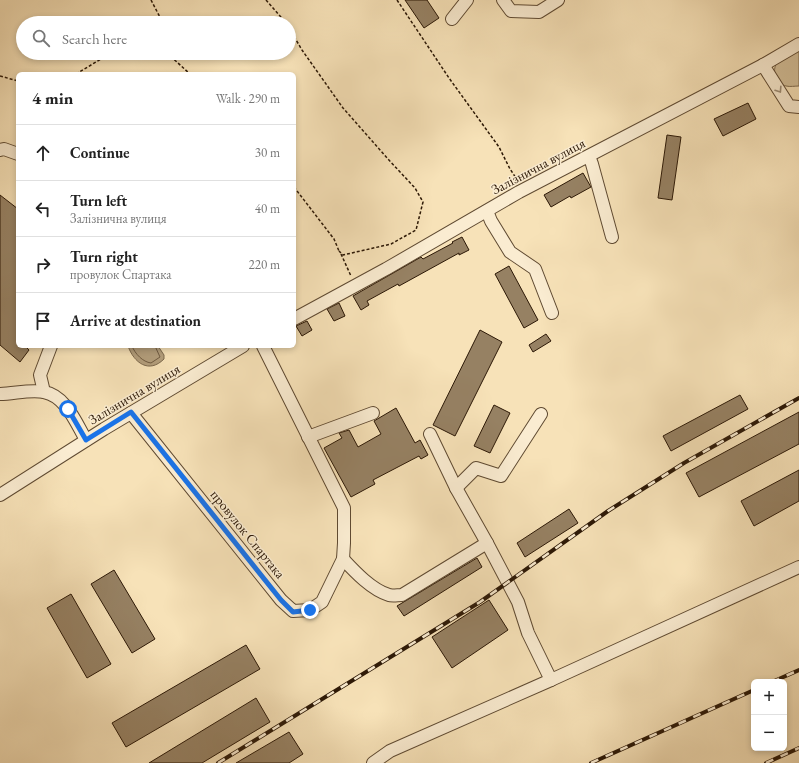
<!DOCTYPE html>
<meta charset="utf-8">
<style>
body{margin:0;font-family:"EB Garamond",serif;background:#f2f2f2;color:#222}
.controls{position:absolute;right:12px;bottom:12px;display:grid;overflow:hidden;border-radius:6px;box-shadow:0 2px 6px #0003}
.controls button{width:36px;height:36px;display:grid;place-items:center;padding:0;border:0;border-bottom:1px solid #e0e0e0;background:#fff;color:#222;font:20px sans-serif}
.stop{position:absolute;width:12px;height:12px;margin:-9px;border:3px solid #1a73e8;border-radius:50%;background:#fff}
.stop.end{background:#1a73e8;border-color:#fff;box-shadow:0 1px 4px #0008}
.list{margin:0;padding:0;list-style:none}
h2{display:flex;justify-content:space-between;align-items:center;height:52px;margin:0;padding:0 16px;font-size:17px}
h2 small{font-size:13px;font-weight:400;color:#767676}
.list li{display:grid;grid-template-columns:26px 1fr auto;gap:12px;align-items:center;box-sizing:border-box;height:56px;padding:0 16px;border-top:1px solid #e0e0e0}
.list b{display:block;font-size:15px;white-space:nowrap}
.list p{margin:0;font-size:13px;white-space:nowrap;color:#767676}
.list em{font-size:13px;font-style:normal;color:#767676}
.icon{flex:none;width:22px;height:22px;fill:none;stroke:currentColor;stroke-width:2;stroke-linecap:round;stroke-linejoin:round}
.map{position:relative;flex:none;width:799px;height:763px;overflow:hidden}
.search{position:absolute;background:#fff;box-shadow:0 2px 6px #0003;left:16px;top:16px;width:280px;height:44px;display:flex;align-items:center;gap:10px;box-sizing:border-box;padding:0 14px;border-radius:22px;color:#767676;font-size:15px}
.panel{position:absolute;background:#fff;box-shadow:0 2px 6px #0003;left:16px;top:72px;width:280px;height:276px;border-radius:6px}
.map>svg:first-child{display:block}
</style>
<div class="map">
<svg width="799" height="763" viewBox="0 0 799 763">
<rect width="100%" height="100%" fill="#f7e2b8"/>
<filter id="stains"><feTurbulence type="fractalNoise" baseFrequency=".005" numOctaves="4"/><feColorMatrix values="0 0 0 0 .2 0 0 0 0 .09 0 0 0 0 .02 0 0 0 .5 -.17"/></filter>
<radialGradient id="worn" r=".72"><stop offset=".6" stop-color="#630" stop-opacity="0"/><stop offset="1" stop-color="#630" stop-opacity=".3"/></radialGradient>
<!-- green -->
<path fill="#d4c09a" stroke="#806c50" d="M799 49V86C795 86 790 87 786 86 777 84 771 71 777 63 782 57 792 53 799 49Z"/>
<!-- water -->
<path fill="#b29d7b" stroke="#7c684c" d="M128 346H158L164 355V359C149 374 134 363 128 346Z"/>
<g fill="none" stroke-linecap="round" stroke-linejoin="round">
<!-- shore -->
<path stroke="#6f5a40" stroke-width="1" d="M132 346C135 354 143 362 151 363L160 357 155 346"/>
</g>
<!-- building -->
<g fill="#968163" stroke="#2c1806">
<polygon points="405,0 427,0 439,18 424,28"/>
<polygon points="748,103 756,119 723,136 714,119"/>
<polygon points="667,135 681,137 672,200 658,198"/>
<polygon points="583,173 591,187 571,198 570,196 551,207 544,195"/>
<polygon points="0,195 18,209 18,346 25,346 29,350 20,362 0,345"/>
<polygon points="462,237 469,250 459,255 459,253 399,286 398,284 367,301 369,305 361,310 353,296 421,257 423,259 453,243 452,242"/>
<polygon points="509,266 538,320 524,328 495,274"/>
<polygon points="339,303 345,316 334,321 327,309"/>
<polygon points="307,321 312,330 302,336 296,326"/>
<polygon points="480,330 502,342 455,436 433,425"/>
<polygon points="546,334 551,341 533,352 529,345"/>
<polygon points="740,395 748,409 671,451 663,436"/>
<polygon points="494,405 510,413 490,453 474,446"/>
<polygon points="396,408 415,443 420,440 428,455 421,459 419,456 373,480 375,484 351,497 324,448 342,438 339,433 349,430 358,447 381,434 374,421"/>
<polygon points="799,412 799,444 699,497 686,473"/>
<polygon points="799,470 799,501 754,526 741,501"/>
<polygon points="569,509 578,523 525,557 517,543"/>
<polygon points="477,558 482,567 404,616 397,606"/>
<polygon points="114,570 155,639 132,653 91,584"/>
<polygon points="71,594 111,664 87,678 47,608"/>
<polygon points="489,600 508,630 452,668 432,637"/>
<polygon points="246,645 260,669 126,747 112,723"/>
<polygon points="256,698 270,722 202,763 149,763"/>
<polygon points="289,732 303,754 289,763 236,763"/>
</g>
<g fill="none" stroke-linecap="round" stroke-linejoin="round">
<!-- minor casing -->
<g stroke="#5f4a32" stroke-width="14">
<g id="minor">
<polyline points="503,0 511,11 539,12 558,0"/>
<polyline points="452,19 467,0"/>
<polyline points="763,65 789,106 799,107"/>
<polyline points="0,150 4,149 18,154"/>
<polyline points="589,156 592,164 612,237"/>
<polyline points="487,211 491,221 510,252 535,269 552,313"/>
<polyline points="294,319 386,269 519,192 763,65 799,44"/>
<polyline points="44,392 40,375 51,346"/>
<path d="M0 394C14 394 30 389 44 392 66 396 76 423 86 440"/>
<polyline points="131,413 281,600 293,611 310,610 322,602 343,559 344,543 344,508 263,346"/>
<polyline points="430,434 456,488 487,543"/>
<polyline points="308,437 373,413"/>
<polyline points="456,488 476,468 501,476 541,414"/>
<polyline points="0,495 104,429 243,346"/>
<path d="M343 559C355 572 372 590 389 595 392 596 398 595 402 595L487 543 518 602 528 633 551 680 799 567"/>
<polyline points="373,763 390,751 551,680"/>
</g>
</g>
<!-- path -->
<g stroke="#2c1806" stroke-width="1.5" stroke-dasharray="3 2" stroke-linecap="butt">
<polyline points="151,0 163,23"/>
<polyline points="266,0 286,23"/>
<polyline points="397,0 449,78 499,147 510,169 518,181"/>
<polyline points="289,28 302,50 343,108 387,158 415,188 423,202 416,230 391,244 343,255 339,251"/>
<polyline points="167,53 190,74"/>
<polyline points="76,74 111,53"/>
<polyline points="0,76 18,81"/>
<polyline points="294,187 334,239 339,251"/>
<polyline points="341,254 351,276"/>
</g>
<!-- minor -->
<use href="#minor" stroke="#faecd1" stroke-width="12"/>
<!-- rail casing -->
<g stroke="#2c1806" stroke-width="4">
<g id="rail">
<polyline points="772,682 799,670"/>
<polyline points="218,763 480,602 608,511 684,463 799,398"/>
<polyline points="591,763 754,690"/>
<polyline points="766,763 799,748"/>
</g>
</g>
<!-- rail -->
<use href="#rail" stroke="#faecd1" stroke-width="2.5" stroke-dasharray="8" stroke-linecap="butt"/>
</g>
<!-- one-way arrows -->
<defs><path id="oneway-chevron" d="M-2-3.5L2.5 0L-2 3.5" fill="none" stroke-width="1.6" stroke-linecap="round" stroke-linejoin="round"/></defs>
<use stroke="#9d8d76" href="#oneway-chevron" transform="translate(779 90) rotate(57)"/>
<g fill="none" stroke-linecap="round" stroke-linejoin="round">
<!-- route -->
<polyline stroke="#1a73e8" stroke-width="5" points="68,409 86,440 131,412 281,600 293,612 310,610"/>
</g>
<g text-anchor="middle" stroke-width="3" stroke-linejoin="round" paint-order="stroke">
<!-- street labels -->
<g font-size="14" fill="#2c1806" stroke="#faecd1">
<text transform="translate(538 166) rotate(-28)" y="5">Залізнична вулиця</text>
<text transform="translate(134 394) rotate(-31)" y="5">Залізнична вулиця</text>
<text transform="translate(248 534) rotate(51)" y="5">провулок Спартака</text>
</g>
</g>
<rect width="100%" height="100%" filter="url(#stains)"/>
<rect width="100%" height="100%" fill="url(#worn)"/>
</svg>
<div class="controls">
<button>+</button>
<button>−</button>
</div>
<div class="stop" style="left:68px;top:409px"></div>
<div class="stop end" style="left:310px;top:610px"></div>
<div class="search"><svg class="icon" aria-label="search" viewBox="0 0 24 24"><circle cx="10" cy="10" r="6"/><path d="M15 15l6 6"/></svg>Search here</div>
<section class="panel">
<h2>4 min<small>Walk · 290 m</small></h2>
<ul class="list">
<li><svg class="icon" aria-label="ahead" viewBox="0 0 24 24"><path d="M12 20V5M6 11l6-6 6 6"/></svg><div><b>Continue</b></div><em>30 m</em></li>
<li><svg class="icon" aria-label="left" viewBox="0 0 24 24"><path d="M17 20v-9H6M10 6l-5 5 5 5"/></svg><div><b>Turn left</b><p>Залізнична вулиця</p></div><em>40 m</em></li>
<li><svg class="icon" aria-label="right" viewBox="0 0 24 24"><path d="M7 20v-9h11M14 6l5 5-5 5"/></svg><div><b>Turn right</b><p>провулок Спартака</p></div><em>220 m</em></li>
<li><svg class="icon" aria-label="arrive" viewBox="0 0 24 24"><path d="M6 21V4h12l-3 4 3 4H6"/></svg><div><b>Arrive at destination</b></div></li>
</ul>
</section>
</div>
